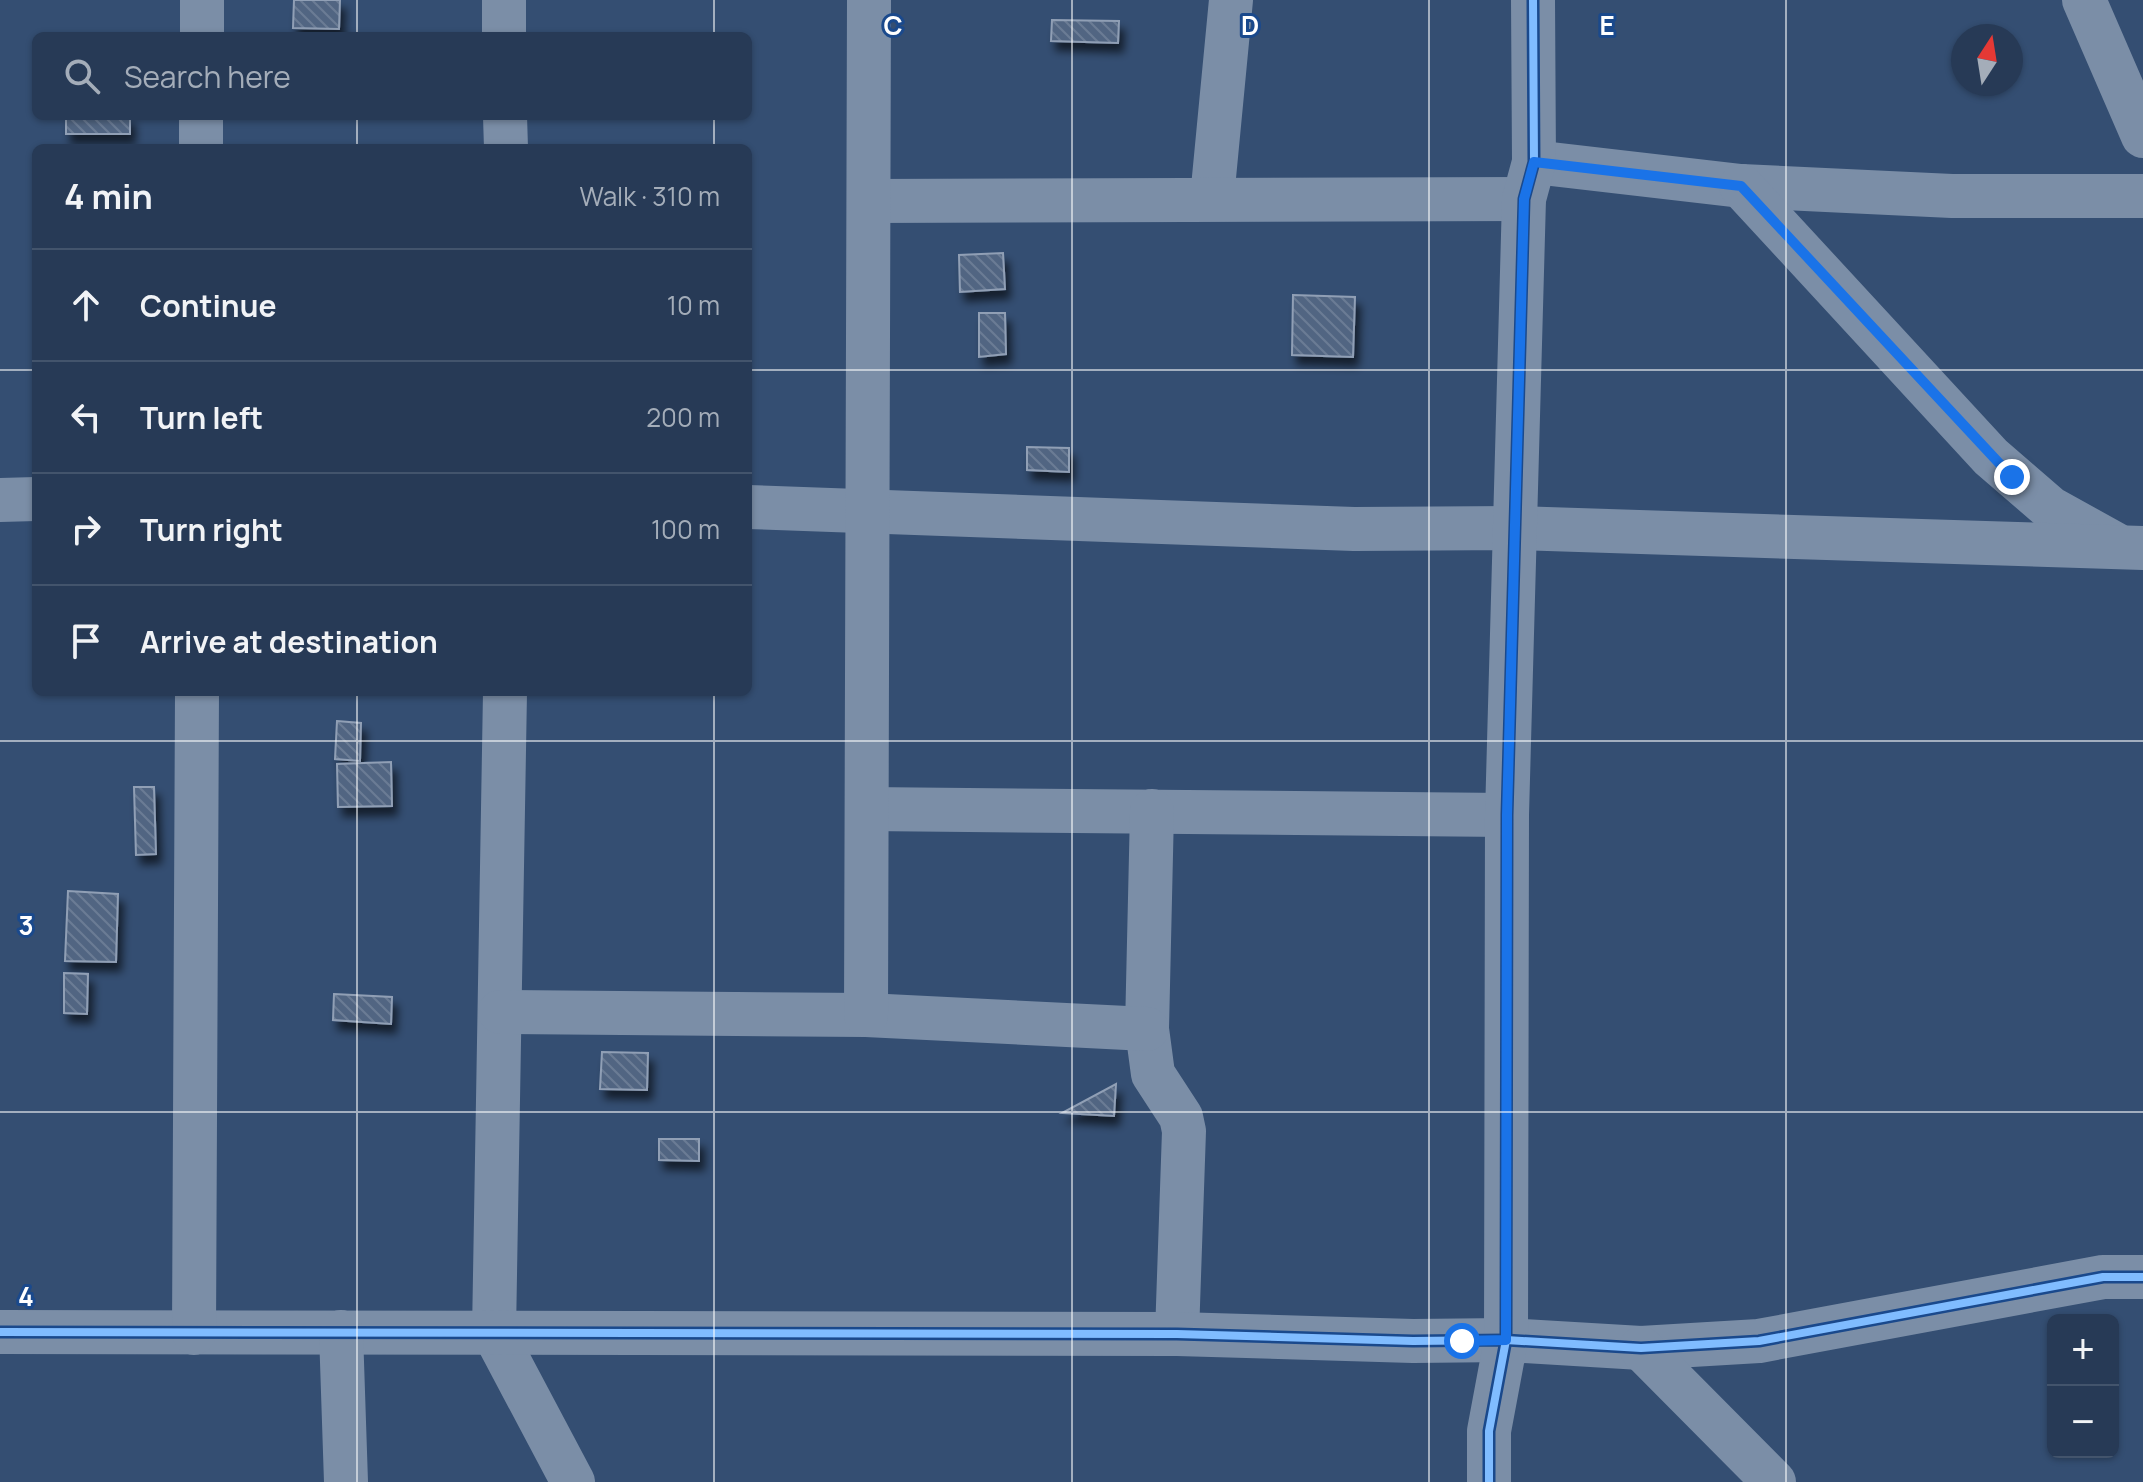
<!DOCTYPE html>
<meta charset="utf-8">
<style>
body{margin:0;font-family:Manrope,sans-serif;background:#2f415c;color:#f1f3f6}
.controls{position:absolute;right:24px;bottom:24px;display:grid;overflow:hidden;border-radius:12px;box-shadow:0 2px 6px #0004}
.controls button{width:72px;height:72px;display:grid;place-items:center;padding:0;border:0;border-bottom:2px solid #43546c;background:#273a56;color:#f1f3f6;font:40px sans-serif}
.compass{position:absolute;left:1951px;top:24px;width:72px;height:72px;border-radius:50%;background:#273a56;box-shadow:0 2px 6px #0004;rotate:12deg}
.stop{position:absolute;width:24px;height:24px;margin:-18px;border:6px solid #1a73e8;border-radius:50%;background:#fff}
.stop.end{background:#1a73e8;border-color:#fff;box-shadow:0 2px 8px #0008}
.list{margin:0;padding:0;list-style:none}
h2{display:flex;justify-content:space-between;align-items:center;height:104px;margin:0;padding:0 32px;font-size:34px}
h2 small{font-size:26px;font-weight:400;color:#a4adb9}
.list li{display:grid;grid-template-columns:52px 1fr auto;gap:24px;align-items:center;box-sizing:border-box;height:112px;padding:0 32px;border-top:2px solid #43546c}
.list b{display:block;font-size:30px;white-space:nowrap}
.list em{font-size:26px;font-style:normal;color:#a4adb9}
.icon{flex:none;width:44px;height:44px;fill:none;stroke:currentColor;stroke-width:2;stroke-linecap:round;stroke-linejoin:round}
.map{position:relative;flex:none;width:2143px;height:1482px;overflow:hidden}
.search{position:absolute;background:#273a56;box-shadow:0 2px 6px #0004;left:32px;top:32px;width:720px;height:88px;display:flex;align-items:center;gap:20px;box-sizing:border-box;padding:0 28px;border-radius:12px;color:#a4adb9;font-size:30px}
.panel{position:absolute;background:#273a56;box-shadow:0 2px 6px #0004;left:32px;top:144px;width:720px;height:552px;border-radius:12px}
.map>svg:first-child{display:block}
</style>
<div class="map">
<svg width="2143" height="1482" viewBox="0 0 2143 1482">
<defs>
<pattern id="building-back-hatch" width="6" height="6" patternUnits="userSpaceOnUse" patternTransform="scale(2)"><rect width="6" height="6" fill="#516582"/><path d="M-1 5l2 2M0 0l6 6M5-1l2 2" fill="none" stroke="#6b7c95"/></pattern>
<filter id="shadow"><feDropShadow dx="5" dy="9" stdDeviation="4" flood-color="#0009"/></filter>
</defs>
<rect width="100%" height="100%" fill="#344e72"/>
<!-- building -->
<g fill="url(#building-back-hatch)" stroke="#909fb5" stroke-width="2" filter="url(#shadow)">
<polygon points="294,0 340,0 339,29 293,28"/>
<polygon points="1052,20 1119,21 1118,43 1051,41"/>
<rect x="66" y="116" width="64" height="18"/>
<polygon points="1003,253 1005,289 960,292 959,255"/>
<polygon points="1293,295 1355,297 1353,357 1292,355"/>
<polygon points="979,313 1005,313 1006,354 979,357"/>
<polygon points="1027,447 1069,448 1069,472 1027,470"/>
<polygon points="337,721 361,723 360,761 335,759"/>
<polygon points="391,762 392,806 338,807 337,764"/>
<polygon points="134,787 154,787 156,854 136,855"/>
<polygon points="68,891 118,894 116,962 65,961"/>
<polygon points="64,973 88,974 87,1014 64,1013"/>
<polygon points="334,994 392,997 391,1024 333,1020"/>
<polygon points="602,1052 648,1053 647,1090 600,1089"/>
<polygon points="1116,1084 1114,1116 1062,1113"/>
<polygon points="659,1139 699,1139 699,1161 659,1160"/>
</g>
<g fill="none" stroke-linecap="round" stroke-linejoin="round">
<!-- minor -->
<g stroke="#7b8ea7" stroke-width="44">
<polyline points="504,0 504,36"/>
<polyline points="2084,0 2143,136"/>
<polyline points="202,36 202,0"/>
<polyline points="505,116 506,148"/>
<polyline points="201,148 201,116"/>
<polyline points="1534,162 1741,186 1952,196 2143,196"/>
<polyline points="1741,186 1991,457 2050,508 2115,544"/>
<polyline points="1212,198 1231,0"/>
<polyline points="870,201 1524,199"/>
<polyline points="0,500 36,499"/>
<polyline points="748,507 1354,529 1514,528 2143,548"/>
<polyline points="505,692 494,1333 573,1482"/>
<polyline points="867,809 1507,815"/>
<polyline points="1152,811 1147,1029 1153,1074 1181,1117 1184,1131 1177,1334"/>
<polyline points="500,1012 866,1015 1147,1029"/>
<polyline points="866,1015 869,0"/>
<polyline points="0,1332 1177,1334 1413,1341 1506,1340 1641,1348 1759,1341 2103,1277 2143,1277"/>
<polyline points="341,1332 346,1482"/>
<polyline points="194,1333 197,692"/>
<polyline points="1641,1348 1774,1482"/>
<polyline points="1489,1482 1489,1431 1506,1340 1507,815 1524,199 1534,162 1533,0"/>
</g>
<!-- cycleway casing -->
<g stroke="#1a498c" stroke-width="13">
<g id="cycleway">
<polyline points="0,1332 1177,1334 1413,1341 1506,1340 1641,1348 1759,1341 2103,1277 2143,1277"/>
<polyline points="1489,1482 1489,1431 1506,1340 1507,815 1524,199 1534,162 1533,0"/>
</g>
</g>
<!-- cycleway -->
<use href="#cycleway" stroke="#80bcff" stroke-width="8"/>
</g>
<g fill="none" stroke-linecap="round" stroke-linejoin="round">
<!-- route -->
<polyline stroke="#1a73e8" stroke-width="10" points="1462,1341 1506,1340 1507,815 1524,199 1534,162 1741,186 2012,477"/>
</g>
<!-- grid -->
<path fill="none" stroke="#fff" stroke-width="2" stroke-opacity="0.55" d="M357 0V36M714 0V36M1072 0V1482M1429 0V1482M1786 0V1482M357 116V148M714 116V148M0 370H36M748 370H2143M357 692V1482M714 692V1482M0 741H2143M0 1112H2143"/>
<g font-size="26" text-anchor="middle" font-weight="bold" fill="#fff" stroke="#1a498c" stroke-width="6" stroke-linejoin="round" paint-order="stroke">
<text x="893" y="35">C</text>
<text x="1250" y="35">D</text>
<text x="1607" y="35">E</text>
<text x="26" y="935">3</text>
<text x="26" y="1306">4</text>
</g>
</svg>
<div class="controls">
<button>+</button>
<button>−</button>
</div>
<svg class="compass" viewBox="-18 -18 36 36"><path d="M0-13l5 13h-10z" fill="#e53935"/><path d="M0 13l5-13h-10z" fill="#a4adb9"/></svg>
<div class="stop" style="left:1462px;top:1341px"></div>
<div class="stop end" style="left:2012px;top:477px"></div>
<div class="search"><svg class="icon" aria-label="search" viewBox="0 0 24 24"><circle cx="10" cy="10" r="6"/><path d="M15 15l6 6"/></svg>Search here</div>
<section class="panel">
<h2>4 min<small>Walk · 310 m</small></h2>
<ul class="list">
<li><svg class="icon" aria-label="ahead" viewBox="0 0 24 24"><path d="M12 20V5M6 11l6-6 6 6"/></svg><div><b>Continue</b></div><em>10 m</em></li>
<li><svg class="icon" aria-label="left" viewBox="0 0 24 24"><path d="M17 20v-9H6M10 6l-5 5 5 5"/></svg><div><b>Turn left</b></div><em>200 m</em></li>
<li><svg class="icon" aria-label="right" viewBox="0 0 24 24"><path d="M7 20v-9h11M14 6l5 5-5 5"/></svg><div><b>Turn right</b></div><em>100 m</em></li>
<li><svg class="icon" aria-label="arrive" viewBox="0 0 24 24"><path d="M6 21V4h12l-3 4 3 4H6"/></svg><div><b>Arrive at destination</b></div></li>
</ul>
</section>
</div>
